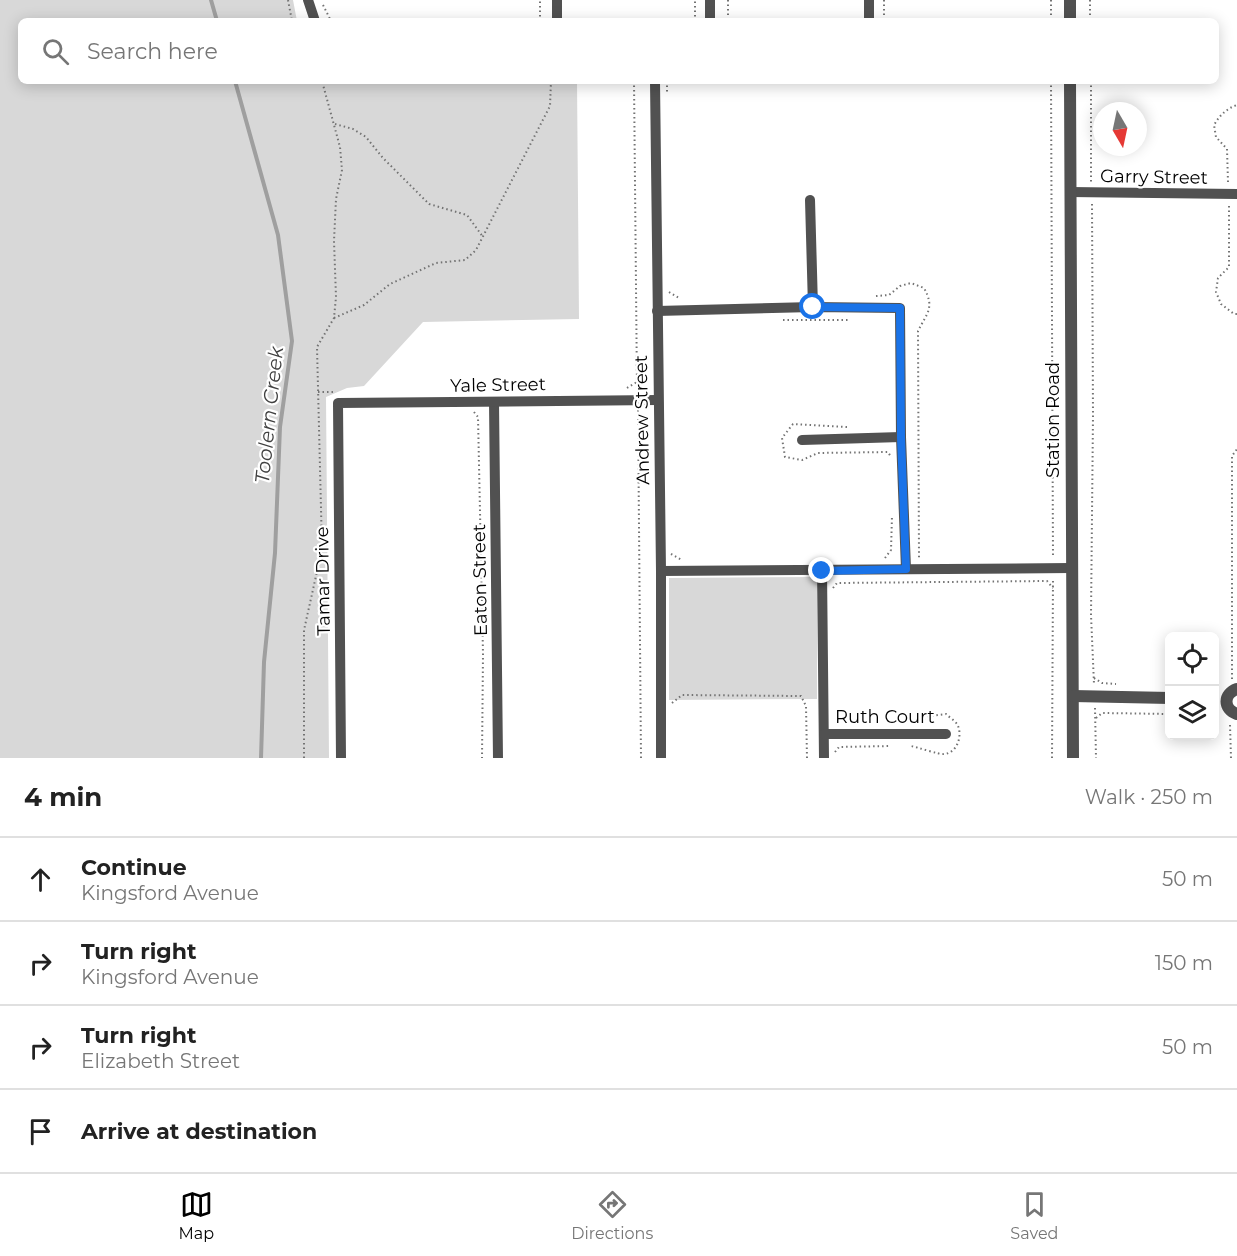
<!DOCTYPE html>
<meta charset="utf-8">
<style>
body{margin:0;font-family:Montserrat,sans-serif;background:#f2f2f2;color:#222}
.controls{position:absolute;right:18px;bottom:18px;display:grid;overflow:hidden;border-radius:9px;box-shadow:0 3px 15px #0003}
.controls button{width:54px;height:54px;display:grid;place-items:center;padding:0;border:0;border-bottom:2px solid #e0e0e0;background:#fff;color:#222;font:30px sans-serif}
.compass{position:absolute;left:1093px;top:102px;width:54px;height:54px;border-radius:50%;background:#fff;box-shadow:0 3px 15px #0003;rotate:171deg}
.stop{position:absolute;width:18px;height:18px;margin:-14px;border:4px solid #1a73e8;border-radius:50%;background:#fff}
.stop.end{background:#1a73e8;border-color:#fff;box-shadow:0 2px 6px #0008}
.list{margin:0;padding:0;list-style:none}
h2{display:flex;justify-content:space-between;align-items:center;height:78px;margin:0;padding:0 24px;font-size:26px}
h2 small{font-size:20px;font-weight:400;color:#767676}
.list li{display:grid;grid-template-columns:39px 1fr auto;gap:18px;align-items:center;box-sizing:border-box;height:84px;padding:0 24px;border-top:2px solid #e0e0e0}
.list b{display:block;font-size:22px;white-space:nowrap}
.list p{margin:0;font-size:20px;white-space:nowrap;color:#767676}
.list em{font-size:20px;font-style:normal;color:#767676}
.icon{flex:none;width:33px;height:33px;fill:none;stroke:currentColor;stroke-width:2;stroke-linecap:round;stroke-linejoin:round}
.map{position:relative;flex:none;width:1237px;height:758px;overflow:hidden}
.search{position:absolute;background:#fff;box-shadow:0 3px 15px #0003;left:18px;right:18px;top:18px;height:66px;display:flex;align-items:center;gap:15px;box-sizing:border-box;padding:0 21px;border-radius:9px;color:#767676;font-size:22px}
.sheet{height:414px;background:#fff}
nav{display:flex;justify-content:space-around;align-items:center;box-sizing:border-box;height:84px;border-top:2px solid #e0e0e0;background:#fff;font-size:16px;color:#767676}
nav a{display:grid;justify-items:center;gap:3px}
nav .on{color:#000}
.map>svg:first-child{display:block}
</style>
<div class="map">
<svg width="1237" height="758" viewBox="0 0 1237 758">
<rect width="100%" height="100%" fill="#fff"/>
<!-- green -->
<g fill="#d8d8d8">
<polygon points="0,0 293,0 297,21 21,21 21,81 577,81 579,319 423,322 364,386 347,388 326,397 329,758 0,758"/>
<polygon points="817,577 817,699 669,700 669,578"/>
</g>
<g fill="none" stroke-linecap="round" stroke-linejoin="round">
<!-- stream -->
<g stroke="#9f9f9f" stroke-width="4">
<polyline points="211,0 217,21"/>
<polyline points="235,81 278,235 292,341 280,427 275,553 264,662 261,758"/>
</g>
<!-- path -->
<g stroke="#737373" stroke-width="2" stroke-dasharray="1.5 3" stroke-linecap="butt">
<polyline points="288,0 292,21"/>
<polyline points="728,0 728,21"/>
<polyline points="884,0 884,21"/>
<polyline points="1051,0 1051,21"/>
<polyline points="1090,0 1090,21"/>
<polyline points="323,5 331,21"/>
<polyline points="540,21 540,0"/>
<polyline points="695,21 695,0"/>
<polyline points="634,81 637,389"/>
<polyline points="667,81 667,93"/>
<polyline points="1051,81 1053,558"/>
<polyline points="1091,81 1091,183"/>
<polyline points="335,124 353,129 366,137 383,158 429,204 467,215 483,237"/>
<path d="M1228 182 1227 149 1216 137 1214 125C1220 115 1226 109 1237 105"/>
<polyline points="1092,204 1093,415 1091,615 1094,684"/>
<polyline points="1229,206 1229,267 1218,278 1216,292 1221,304 1234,314 1237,314"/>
<polyline points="669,292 679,298"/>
<path d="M876 296 889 295 900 286 911 283 924 288C935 308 927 313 918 331L919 558"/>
<polyline points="334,318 364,305 390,284 436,263 465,260 476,250 550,106 551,81"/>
<polyline points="783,320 850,320"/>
<polyline points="627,388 637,382"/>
<polyline points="318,392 336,392"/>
<polyline points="638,410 641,758"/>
<polyline points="474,412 478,417 483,654 482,758"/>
<polyline points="847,427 793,424 782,438 785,457 802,460 818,453 888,452 891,457"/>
<polyline points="671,554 682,560"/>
<polyline points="885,558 891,550 892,516"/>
<polyline points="833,588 837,583 1047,581 1053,588"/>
<polyline points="1094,678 1102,683 1116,684"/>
<polyline points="1232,679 1232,456 1237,449"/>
<polyline points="672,703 682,695 801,696 806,706 807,758"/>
<polyline points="1095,708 1096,758"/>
<polyline points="1096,718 1102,713 1170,714"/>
<path d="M888 722 919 721 930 716 946 714C949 717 954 720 957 724 963 734 958 753 944 754 940 755 917 747 911 746"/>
<polyline points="1230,725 1231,758"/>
<polyline points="835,752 839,747 890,746"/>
<polyline points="304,758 304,630 322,549 317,347 334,318 336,297 334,241 336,199 342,170 340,147 322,81"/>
<polyline points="1052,758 1053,579"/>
</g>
<!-- minor -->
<g stroke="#515151" stroke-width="10">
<polyline points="308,0 315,21"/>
<polyline points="557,0 557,21"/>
<polyline points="710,0 710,21"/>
<polyline points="869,0 869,21"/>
<polyline points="655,81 661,571 661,758"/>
<polyline points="1070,192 1237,194"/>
<polyline points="810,200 813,307"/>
<polyline points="657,311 813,307 900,308 901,437 906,569"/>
<polyline points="494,402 498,758"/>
<polyline points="802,440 901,437"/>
<polyline points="661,571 1071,568"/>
<polyline points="822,571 824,758"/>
<polyline points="824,734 946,734"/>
<polyline points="341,758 338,403 658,400"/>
</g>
<!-- tertiary -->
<g stroke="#515151" stroke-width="12">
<polyline points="1070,0 1070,21"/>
<polyline points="1070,81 1073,758"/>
<path d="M1237 689C1223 694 1223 709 1237 714"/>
<polyline points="1073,696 1170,698"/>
</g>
</g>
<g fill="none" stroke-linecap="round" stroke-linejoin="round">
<!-- route -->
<polyline stroke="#1a73e8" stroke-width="8" points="813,307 900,308 901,437 906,569 822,571"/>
</g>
<g text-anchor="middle" stroke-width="4.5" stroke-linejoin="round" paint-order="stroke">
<!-- street labels -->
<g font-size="18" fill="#000" stroke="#fff">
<text transform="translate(1154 177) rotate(1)" y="6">Garry Street</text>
<text transform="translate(498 385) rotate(-1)" y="6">Yale Street</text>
<text transform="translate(642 420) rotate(-91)" y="6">Andrew Street</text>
<text transform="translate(1053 420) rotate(-90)" y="6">Station Road</text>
<text transform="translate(480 580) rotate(-91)" y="6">Eaton Street</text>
<text transform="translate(323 581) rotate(-91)" y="6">Tamar Drive</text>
<text x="885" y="723">Ruth Court</text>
</g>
<!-- water labels -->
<g font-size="20" font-style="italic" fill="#404040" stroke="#fff">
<text transform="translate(269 415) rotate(-84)" y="7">Toolern Creek</text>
</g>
</g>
</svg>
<div class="controls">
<button><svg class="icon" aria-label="locate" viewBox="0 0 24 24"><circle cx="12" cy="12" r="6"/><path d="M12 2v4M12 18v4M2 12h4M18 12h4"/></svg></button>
<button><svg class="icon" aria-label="layers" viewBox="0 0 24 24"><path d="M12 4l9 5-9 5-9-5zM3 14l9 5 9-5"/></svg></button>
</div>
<svg class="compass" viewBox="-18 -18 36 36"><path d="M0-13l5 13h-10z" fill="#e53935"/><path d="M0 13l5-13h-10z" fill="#767676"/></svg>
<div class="stop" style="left:813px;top:307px"></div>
<div class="stop end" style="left:822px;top:571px"></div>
<div class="search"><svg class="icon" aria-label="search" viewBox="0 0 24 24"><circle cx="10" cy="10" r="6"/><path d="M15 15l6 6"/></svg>Search here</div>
</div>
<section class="sheet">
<h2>4 min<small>Walk · 250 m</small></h2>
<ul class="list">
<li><svg class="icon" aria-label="ahead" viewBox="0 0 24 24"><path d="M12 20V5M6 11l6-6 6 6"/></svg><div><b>Continue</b><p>Kingsford Avenue</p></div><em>50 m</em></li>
<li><svg class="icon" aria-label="right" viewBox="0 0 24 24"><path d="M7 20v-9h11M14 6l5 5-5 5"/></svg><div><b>Turn right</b><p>Kingsford Avenue</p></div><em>150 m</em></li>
<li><svg class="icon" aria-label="right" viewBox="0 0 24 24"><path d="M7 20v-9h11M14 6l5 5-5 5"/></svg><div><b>Turn right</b><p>Elizabeth Street</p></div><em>50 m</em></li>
<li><svg class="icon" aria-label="arrive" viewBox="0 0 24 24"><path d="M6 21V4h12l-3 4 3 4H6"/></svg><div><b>Arrive at destination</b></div></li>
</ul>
</section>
<nav>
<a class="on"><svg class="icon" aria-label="map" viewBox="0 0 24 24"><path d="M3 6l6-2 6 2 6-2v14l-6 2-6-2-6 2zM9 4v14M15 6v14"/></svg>Map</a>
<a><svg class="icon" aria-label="directions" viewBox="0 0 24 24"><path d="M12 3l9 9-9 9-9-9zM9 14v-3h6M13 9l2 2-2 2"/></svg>Directions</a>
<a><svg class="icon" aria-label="saved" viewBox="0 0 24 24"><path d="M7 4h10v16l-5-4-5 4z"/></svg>Saved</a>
</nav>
